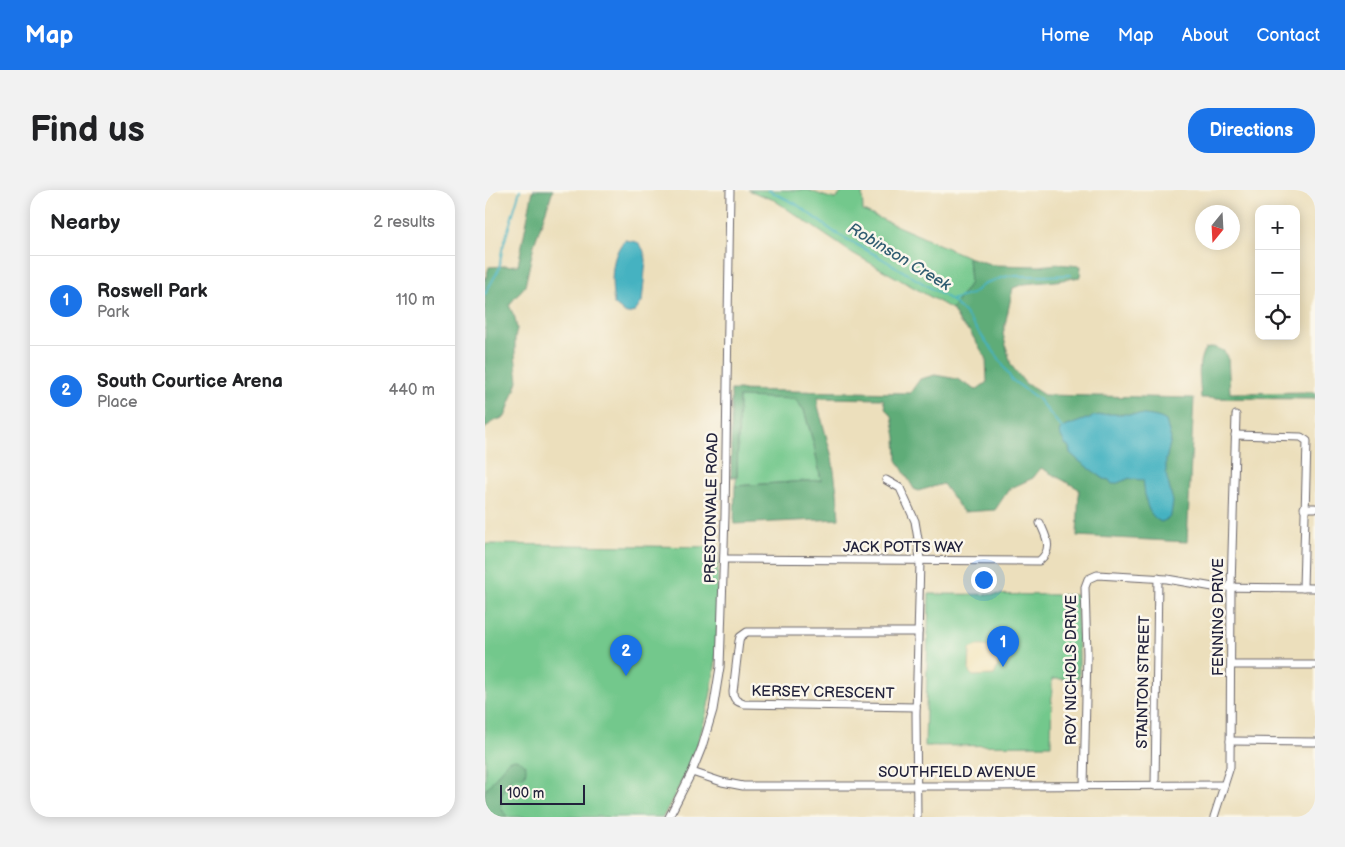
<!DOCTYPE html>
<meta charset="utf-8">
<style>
body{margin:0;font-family:"Balsamiq Sans",sans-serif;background:#f2f2f2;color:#202124}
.controls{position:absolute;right:15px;top:15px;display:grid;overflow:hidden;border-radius:10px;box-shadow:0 2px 12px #0003}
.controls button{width:45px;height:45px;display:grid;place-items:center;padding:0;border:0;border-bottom:1px solid #e0e0e0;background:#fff;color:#202124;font:25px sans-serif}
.compass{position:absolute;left:710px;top:15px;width:45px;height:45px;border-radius:50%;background:#fff;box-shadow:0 2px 12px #0003;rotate:198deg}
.scale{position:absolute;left:15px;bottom:12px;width:85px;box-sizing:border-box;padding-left:5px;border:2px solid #22223b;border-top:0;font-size:14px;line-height:18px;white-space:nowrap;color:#22223b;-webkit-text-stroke:4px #fbf7ec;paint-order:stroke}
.you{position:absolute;left:498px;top:389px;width:18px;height:18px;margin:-12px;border:4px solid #fff;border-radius:50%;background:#1a73e8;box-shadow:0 0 0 8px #1a73e833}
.badge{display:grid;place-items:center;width:32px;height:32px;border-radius:50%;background:#1a73e8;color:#fff;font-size:16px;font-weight:700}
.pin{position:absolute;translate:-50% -41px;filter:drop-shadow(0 1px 2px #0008)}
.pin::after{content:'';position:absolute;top:26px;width:18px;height:15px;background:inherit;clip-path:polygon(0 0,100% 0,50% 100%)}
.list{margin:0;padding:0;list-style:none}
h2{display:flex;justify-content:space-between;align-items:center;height:65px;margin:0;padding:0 20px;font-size:21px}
h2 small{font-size:16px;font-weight:400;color:#757577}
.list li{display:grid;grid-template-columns:32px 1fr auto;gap:15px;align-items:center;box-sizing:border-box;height:90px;padding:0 20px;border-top:1px solid #e0e0e0}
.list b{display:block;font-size:19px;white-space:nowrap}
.list p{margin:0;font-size:16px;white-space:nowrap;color:#757577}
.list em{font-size:16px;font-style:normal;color:#757577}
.icon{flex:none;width:28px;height:28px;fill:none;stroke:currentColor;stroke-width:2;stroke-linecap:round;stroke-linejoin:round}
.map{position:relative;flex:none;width:830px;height:627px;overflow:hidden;border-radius:20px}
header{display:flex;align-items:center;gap:30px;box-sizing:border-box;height:70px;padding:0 25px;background:#1a73e8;color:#fff}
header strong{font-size:24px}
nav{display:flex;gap:28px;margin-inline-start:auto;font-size:18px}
.intro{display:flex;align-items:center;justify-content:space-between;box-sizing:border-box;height:120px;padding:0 30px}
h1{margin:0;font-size:35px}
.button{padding:12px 22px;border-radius:20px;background:#1a73e8;color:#fff;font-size:18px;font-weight:700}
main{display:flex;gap:30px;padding:0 30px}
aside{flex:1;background:#fff;border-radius:20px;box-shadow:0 2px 12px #0003}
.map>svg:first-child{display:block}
</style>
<header>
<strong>Map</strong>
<nav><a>Home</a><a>Map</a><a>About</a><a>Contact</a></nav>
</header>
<div class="intro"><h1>Find us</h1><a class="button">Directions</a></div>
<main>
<aside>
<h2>Nearby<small>2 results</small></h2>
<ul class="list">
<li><span class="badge">1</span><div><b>Roswell Park</b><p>Park</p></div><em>110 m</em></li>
<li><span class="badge">2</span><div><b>South Courtice Arena</b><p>Place</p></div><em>440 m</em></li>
</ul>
</aside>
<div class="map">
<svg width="830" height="627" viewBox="0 0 830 627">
<rect width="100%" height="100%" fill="#fbf7ec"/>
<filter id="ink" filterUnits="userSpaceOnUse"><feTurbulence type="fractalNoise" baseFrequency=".02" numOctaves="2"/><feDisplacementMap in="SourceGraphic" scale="10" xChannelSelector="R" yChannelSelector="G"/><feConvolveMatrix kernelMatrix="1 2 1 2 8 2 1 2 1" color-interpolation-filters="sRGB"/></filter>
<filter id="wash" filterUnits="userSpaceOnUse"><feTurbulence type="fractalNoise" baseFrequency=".0096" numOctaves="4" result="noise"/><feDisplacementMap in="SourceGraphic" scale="20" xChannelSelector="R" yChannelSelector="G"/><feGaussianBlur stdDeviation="1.12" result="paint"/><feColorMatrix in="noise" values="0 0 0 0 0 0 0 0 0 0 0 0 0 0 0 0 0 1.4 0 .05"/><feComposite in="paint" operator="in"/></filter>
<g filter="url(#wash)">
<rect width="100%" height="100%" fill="#ecdfbc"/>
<!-- green -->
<g fill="#73c88c" stroke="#4a7564">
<polygon points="263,0 323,0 342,7 351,9 356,3 356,0 377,0 378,21 483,67 485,93 467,119 364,61 289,10"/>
<polygon points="254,206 310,209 319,220 329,255 336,290 250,296 252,287"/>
<path d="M0 354 233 357 232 458C229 493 222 527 210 561 202 584 189 606 178 627H0Z"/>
<polygon points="444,404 592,405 594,465 594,489 567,489 566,555 440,556"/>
</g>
<!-- forest -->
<g fill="#5eac78" stroke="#40675a">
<polygon points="48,0 68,0 49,55 40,96 24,115 30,128 32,139 30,148 30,164 33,191 20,227 7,232 0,239 0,91 4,77 33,75"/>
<polygon points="483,67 508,75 554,76 572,74 596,76 595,87 571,91 539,94 528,98 518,144 526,175 540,193 559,205 709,208 702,352 592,346 594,299 556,278 548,288 524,299 510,320 478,322 458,294 433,301 429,299 412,270 411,247 407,226 401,220 398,209 333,208 333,216 347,267 352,302 354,329 249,334 250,296 336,290 329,255 319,220 310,209 254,207 252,287 246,287 246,200 425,203 435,189 450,185 472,189 491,200 502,192 501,168 485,142 475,133 467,119 485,93"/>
<path d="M728 157C735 159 740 160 743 167L745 203 830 202V209L716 208C715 192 711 172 720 159Z"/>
<path d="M30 569C41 572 43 577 39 587L27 588C17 599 10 616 23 627H0V601L23 571Z"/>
</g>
<!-- sand -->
<path fill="#eeda9e" stroke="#887e6c" d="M492 456C512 454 518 470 509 485L488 486 484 482 485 459Z"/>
<!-- water -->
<g fill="#45b2c1" stroke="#346a7e">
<path d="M140 50 152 52 158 59 161 69 157 112 150 122 141 124 129 114C126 93 125 65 140 50Z"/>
<path d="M624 224C638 224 671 223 681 231L686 249 681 270V284L688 312 686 325 683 329 676 332C659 323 661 306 658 290L646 289 645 288 630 294H627L624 290 619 289 594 271 585 263 584 257 580 254 574 242 577 238 609 226Z"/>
</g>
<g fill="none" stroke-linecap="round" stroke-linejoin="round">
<!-- stream -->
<g stroke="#45b2c1" stroke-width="2">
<polyline points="283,0 311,14 349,42 396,68 466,110 479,122 489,136 513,167 527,190 552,208 577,238"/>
<polyline points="0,104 14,79 17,60 35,0"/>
<polyline points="466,110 487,104 500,93 523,86 559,86 585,85"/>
</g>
</g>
</g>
<g filter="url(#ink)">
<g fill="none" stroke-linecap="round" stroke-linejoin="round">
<!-- minor casing -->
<g stroke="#696468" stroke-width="9">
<g id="minor">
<polyline points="750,245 816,247 822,251 818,398"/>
<polyline points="401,290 415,298 430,331 433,349 435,371 431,524 432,627"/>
<polyline points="819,318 830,318"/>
<path d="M239 369 554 371C569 359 561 347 555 333"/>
<polyline points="747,475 830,475"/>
<path d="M431 517 259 514C253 512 248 510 248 502L254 451 255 447 262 442H433"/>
<polyline points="745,551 830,552"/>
<polyline points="207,582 237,592 258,596 502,596 739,595"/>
<polyline points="599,596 602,464 600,397 603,389 612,385 682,389 728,397 830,398"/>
<polyline points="670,596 673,388"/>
<polyline points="184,627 207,582 217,557 228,520 235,477 240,325 245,0"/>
<polyline points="729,627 745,577 746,397 751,225"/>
</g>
</g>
<!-- minor -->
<use href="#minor" stroke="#fff" stroke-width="7"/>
</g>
</g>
<g text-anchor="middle" stroke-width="5" stroke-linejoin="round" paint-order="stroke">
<!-- street labels -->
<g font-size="15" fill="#22223b" stroke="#fbf7ec">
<text transform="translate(226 318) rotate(-89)" y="5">PRESTONVALE ROAD</text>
<text x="418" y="362">JACK POTTS WAY</text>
<text transform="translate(733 427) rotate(-90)" y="5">FENNING DRIVE</text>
<text transform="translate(586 480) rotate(-90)" y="5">ROY NICHOLS DRIVE</text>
<text transform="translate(658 492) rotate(-89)" y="5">STAINTON STREET</text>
<text transform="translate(338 502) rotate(1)" y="5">KERSEY CRESCENT</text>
<text x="472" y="587">SOUTHFIELD AVENUE</text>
</g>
<!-- water labels -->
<g font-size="16" font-style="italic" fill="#305c71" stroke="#fbf7ec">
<text transform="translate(415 66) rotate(31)" y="6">Robinson Creek</text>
</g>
</g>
</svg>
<div class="controls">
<button>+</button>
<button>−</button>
<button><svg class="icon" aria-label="locate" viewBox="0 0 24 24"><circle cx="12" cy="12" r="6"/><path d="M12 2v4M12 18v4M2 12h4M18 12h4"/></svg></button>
</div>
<svg class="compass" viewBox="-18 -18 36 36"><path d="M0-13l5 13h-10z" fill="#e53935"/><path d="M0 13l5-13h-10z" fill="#757577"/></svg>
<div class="scale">100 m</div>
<div class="you"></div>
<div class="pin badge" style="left:518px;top:477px">1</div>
<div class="pin badge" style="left:141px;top:486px">2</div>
</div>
</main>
